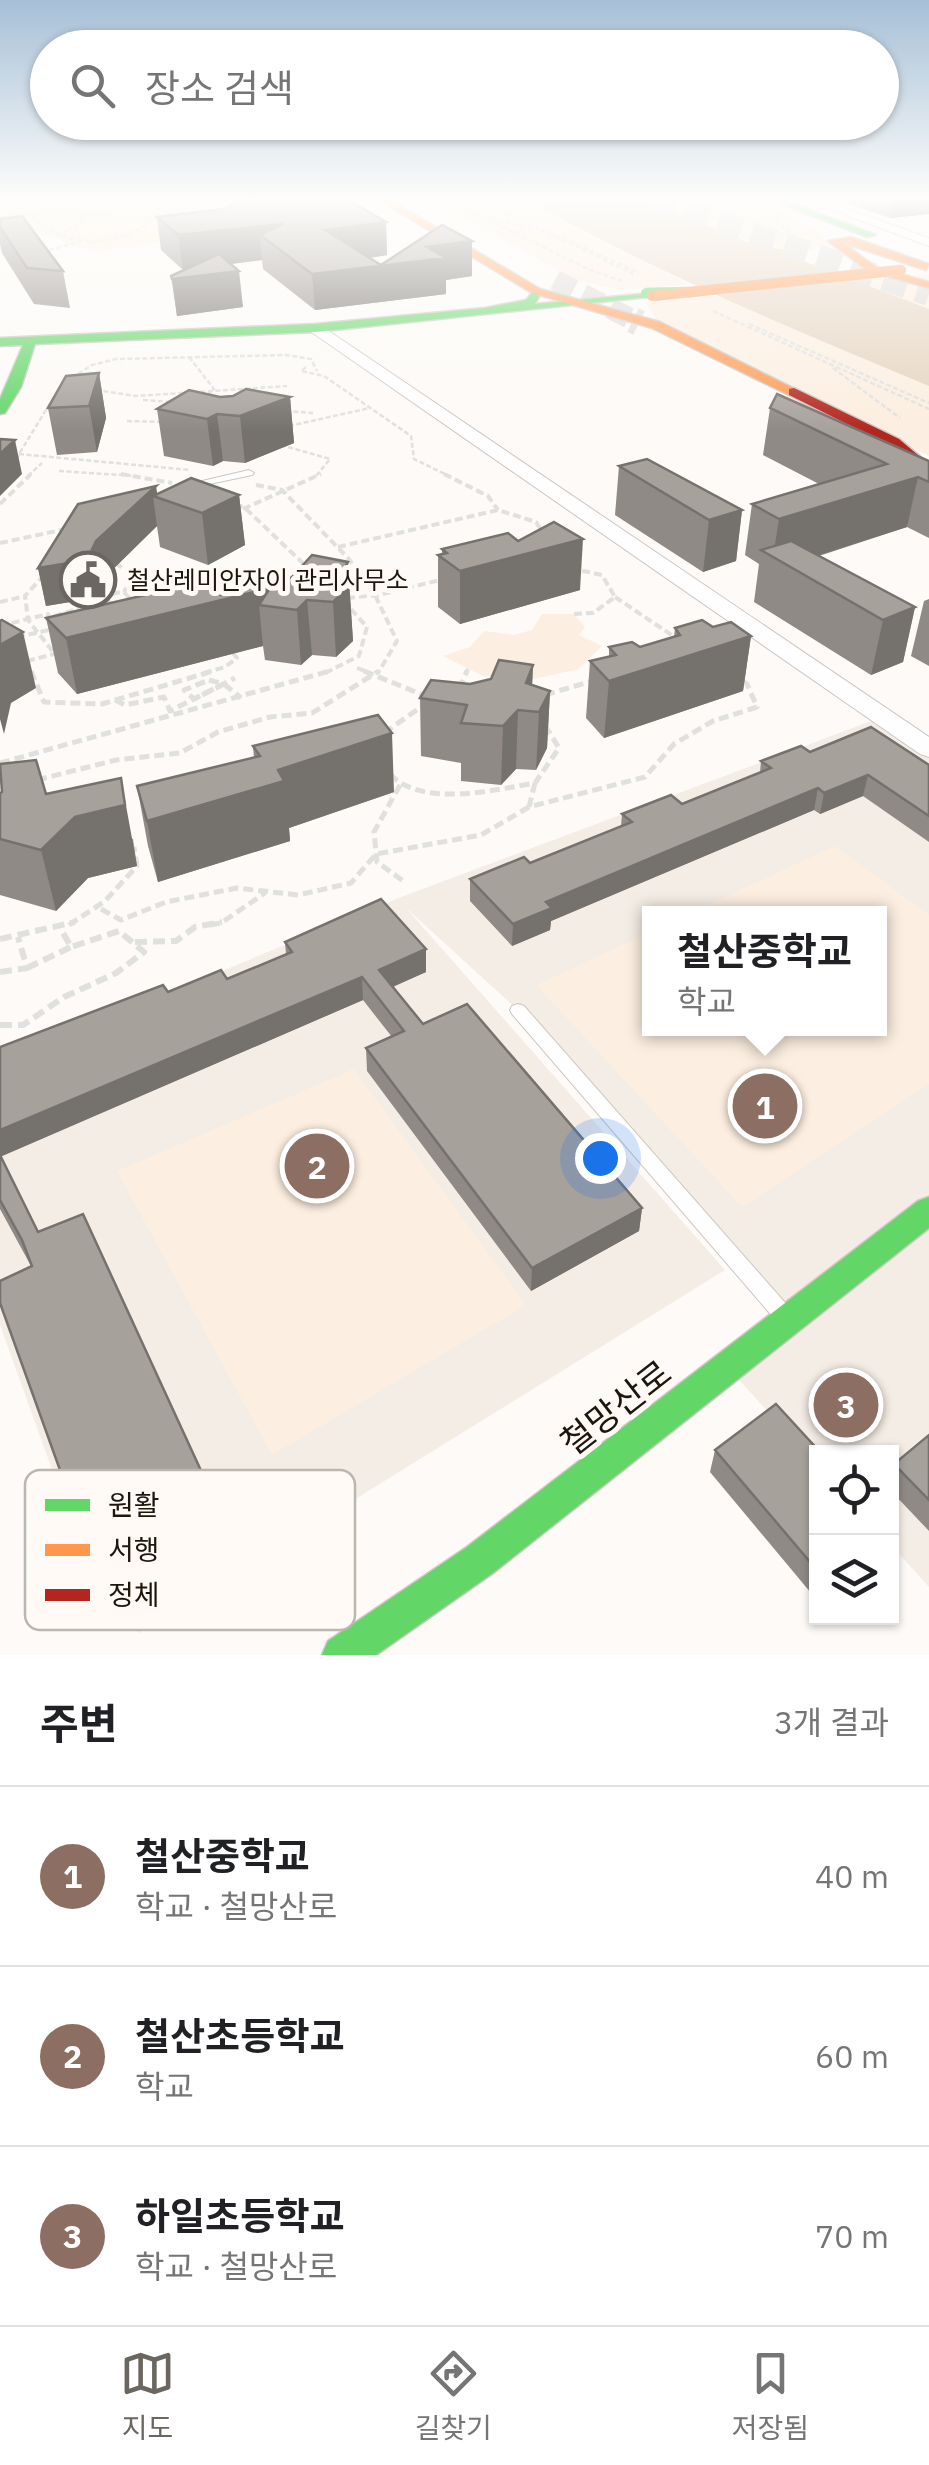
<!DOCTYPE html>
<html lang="ko">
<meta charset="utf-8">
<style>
body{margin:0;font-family:"IBM Plex Sans","Noto Sans KR",sans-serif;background:#f2f2f2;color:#202124}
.controls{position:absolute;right:30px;bottom:30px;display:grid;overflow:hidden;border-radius:0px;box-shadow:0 2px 8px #0004}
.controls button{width:90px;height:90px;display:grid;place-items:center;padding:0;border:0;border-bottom:2px solid #e0e0e0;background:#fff;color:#202124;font:50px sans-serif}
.you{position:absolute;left:600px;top:1158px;width:35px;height:35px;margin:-25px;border:8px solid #fff;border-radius:50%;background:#1a73e8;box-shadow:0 0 0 15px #1a73e833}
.badge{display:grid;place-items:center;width:65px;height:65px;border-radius:50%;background:#6b665f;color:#fff;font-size:32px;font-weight:700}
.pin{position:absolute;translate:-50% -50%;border:5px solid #fff;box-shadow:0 2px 10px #0006}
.popup{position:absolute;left:642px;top:906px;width:245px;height:130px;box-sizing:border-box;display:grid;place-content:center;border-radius:0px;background:#fff;filter:drop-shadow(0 2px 8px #0005);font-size:32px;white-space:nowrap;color:#757577}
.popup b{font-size:38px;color:#202124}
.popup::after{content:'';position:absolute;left:50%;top:100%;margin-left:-20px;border:20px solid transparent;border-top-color:#fff}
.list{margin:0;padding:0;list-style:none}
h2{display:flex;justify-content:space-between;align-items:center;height:130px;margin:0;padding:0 40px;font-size:42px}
h2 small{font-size:32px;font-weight:400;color:#757577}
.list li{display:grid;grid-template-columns:65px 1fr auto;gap:30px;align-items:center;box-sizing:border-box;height:180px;padding:0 40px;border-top:2px solid #e0e0e0}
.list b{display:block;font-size:38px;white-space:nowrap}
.list p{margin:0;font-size:32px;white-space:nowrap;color:#757577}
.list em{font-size:32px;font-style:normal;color:#757577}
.icon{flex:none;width:55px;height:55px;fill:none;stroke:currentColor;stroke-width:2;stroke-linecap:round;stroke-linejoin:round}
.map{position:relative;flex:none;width:929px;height:1655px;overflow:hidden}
.search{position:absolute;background:#fff;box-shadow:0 2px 8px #0004;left:30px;right:30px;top:30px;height:110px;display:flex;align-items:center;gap:25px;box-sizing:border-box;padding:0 35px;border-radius:55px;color:#757577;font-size:38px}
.sheet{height:670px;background:#fff}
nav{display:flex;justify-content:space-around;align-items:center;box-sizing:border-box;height:140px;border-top:2px solid #e0e0e0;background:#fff;font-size:28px;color:#757577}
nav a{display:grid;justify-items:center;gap:5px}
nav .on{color:#6b665f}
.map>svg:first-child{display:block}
</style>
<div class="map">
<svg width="929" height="1655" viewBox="0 0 929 1655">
<rect width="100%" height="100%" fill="#fdfaf7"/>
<!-- built -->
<path fill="#f4ede5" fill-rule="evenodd" d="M882 717 929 749V1587L892 1546V1452H816V1464L719 1358 786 1320 518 1010 406 908 725 1270 139 1633 103 1611 0 1325V1063L396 899ZM650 914H880V1028H650Z"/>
<!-- green -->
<g fill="#fceee0">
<polygon points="0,200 249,200 197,231 134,247 94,251 70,246 58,238 0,227"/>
<polygon points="431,200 526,200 601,242 690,284 621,290 579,281"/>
<polygon points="653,200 752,200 817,228 830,245 789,254 768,249"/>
<polygon points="929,274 929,456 656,320 646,303"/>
<polygon points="542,614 574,614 585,627 579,635 602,646 578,669 529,680 483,676 443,656 470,647 484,631 514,635 532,630"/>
<polygon points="835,846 929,915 929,1084 742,1207 536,985 650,932 650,1028 880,1028 880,914 690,913"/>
<polygon points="354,1069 526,1305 272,1455 117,1171"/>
</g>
<!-- water -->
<path fill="#e4d2be" d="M527 200H648L749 243 791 251 796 258 929 309V386C793 329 656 273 527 200Z"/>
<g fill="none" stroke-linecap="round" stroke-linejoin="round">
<!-- primary-tunnel-far1 -->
<polyline stroke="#dbd8d4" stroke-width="21" stroke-dasharray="21 10" stroke-linecap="butt" points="555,280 637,322"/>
<!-- primary-tunnel -->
<polyline stroke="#dbd8d4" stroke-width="26" stroke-dasharray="26 14" stroke-linecap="butt" points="633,320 639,323"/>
<!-- highway-tunnel -->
<polyline stroke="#dbd8d4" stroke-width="24" stroke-dasharray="24 11" stroke-linecap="butt" points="652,200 929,294"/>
<!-- lane casing -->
<g stroke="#ccc6c1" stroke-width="2">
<g id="lane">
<polygon points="249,470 254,473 252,475 186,489 181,486"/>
<polygon points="518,1004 524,1006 787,1305 790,1311 787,1317 780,1320 773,1317 512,1014 510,1010 512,1006"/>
</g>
</g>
<!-- street casing -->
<g stroke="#ccc6c1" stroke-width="2">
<g id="street">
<polygon points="806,200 822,200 929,238 929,246"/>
<polygon points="310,325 320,325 929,737 929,757 920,754 310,331"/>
</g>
</g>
<!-- fast casing -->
<g stroke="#ccc6c1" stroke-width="3">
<g id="fast">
<polygon points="771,200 784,200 876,235 867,237"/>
<polygon points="536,288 542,291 535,304 652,293 658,296 315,332 35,344 21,387 5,413 0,414 0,399 23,345 0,346 0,338 315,324 485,308 526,300"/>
<polygon points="929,1197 929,1228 493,1573 376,1655 322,1655 328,1641 467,1547 918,1201"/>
</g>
</g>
<!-- slow casing -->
<g stroke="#ccc6c1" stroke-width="3">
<g id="slow">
<polygon points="379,200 390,200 540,289 660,322 801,392 789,395 652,328 532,293"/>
<polygon points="851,237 929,264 926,270 843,243 876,267 929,282 929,288 868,271 828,241"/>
</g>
</g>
<!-- jam casing -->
<g stroke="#ccc6c1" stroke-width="3">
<polygon id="jam" points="794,388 899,439 925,461 913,464 889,445 789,395 789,389"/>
</g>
<!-- path-far3 -->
<g stroke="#e0e0de" stroke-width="2.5" stroke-dasharray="5 2.5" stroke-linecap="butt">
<polyline points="449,200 476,214"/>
<polyline points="481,200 635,275"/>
<polyline points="696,200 813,247"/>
<polyline points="0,204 68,200"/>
<path d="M63 213C107 212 151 229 198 201L190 200"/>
<polyline points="475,213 590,270 622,281"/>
<polyline points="769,216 800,240"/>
<polyline points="0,217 37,215"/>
<polyline points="37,217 57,220 97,217"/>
<polyline points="491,218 534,230"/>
<polyline points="61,234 86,219"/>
<polyline points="563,238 639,273"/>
<path d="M49 250 86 240 91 243 129 235 167 212C129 194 80 207 40 213L33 219 59 235 81 241"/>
<polyline points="713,311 929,409"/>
<polyline points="749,324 929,403"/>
<polyline points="189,357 214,389 206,396"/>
<polyline points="306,367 301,371 324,376 411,436 414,459 449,476"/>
<polyline points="833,368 900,418"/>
<polyline points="72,378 92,365 116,359 286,355 311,359 317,371"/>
<polyline points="96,390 136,396 287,386"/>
<polyline points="143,400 175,402"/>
<polyline points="286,411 313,413"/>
<polyline points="127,421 164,422"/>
<polyline points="289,426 370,408"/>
<polyline points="281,445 330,459 316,476"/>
<polyline points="19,454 190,470"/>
<polyline points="16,459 57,392"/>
<polyline points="59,471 137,476"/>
<polyline points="28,476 42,463"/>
</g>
<!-- path-far2 -->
<g stroke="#e0e0de" stroke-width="4" stroke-dasharray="8 4" stroke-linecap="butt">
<polyline points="121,474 172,483"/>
<polyline points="444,474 488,496 498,510"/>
<polyline points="256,485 282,490 348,558 373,591 397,641 378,673"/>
<polyline points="0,504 31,474"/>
<polyline points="235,504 245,508 309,569"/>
<polyline points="243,509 321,474"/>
<polyline points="0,543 66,529"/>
<polyline points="338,547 498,510 536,522 543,533"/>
<polyline points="115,563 133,575 124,592"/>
<polyline points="44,575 25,596 28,620 54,653"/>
<polyline points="615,597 679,640"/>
<polyline points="347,598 379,595 444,579"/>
<polyline points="0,602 25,596"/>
<polyline points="113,606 103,595 124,592 130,598 126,600"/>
<polyline points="574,614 593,613 615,597 602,575 579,570"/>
<polyline points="0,626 48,614 48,618 100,602"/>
<polyline points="17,637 49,630"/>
<polyline points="27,661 58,653"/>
<polyline points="357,668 370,673"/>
<polyline points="204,673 225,667 237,658 231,651"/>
<polyline points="325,673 359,656 367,627 349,607"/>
<polyline points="466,673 468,669"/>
</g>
<!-- path-far1 -->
<g stroke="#e0e0de" stroke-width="5" stroke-dasharray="10 5" stroke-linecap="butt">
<polyline points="31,671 44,702 102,704 213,671"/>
<polyline points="364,671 428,697"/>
<polygon points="209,680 224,684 194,699 184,690"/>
<polyline points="224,684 241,698"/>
<polyline points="459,689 467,671"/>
<polyline points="545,695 592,681"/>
<polyline points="115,700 125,705 164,697 170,711 235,678"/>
<polyline points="384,733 424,705"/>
<polyline points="0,763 330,671"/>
<path d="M390 774C421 808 494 790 535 783L559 748 546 727"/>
<polyline points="37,780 116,760 180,753 218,732 270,717 312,713 379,671"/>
<polyline points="535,783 529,807 645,777 674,744 713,721 757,707 747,684 739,679"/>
<polyline points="400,785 374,832 377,862 406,883"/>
<polyline points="101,909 121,920 166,902 237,888 298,895 351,883 376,854 481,835 529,807"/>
<polyline points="69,925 105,901 137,866 134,847"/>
<polyline points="210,925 221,923 265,893"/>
</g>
<!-- path -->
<g stroke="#e0e0de" stroke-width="6" stroke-dasharray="12 6" stroke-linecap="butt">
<polyline points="0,939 75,922"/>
<polyline points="135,942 176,941 195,927 222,922"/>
<polyline points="27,968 71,947"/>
<polyline points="0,972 27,968 18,937"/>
<polyline points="0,1025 23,1025 64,997 116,973 144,952 119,931 71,947 62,931"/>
</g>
<!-- lane -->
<use href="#lane" fill="#fffefe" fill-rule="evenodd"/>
<!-- street -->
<use href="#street" fill="#fffefe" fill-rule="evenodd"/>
<!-- fast -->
<use href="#fast" fill="#63d668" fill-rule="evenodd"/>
<!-- slow -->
<use href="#slow" fill="#ff974d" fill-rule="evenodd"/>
<!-- jam -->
<use href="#jam" fill="#b3261e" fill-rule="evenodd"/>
<!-- fast-bridge casing -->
<g stroke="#ccc6c1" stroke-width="11" stroke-linecap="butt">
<polyline id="fast-bridge" points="646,293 693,292"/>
</g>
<!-- slow-bridge casing -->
<g stroke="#ccc6c1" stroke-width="11" stroke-linecap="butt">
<polyline id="slow-bridge" points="652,296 901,270"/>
</g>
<!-- fast-bridge -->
<use href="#fast-bridge" stroke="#63d668" stroke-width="10"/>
<!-- slow-bridge -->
<use href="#slow-bridge" stroke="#ff974d" stroke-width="10"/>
</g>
<!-- wall -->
<g fill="#908a86">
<polygon points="837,200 929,200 929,214 890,218"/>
<polygon points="354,203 386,222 387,255 370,258 381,265 472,276 446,280 446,294 315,310 263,269 262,260 231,264 243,307 177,316 171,276 186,269 183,270 161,250 157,217"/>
<polygon points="0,219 63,271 70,308 34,304 2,253 0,244"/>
<polygon points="99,373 106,418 97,452 57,455 48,408"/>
<polygon points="220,397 290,397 294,443 245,463 223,461 213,466 164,456 157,409"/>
<polygon points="770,408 929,461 929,538 907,527 819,556 915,607 903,662 871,675 754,602 759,564 745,555 752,504 819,484 763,455"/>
<polygon points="619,466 742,510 736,561 703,572 615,515"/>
<polygon points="157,494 239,495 245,545 208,565 160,547 157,526 103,579 94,598 46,606 38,568"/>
<polygon points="442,549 580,590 460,624 438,607 438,555 442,554"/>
<polygon points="291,578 349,586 353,641 336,657 312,655 301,665 265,660 263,646 77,694 58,673 46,618 221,595"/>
<polygon points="929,599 929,666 911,656 924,601"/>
<polygon points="713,627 751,636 743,691 604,738 586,718 590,661 609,656 609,647 640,647 674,637 675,628"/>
<polygon points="533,665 532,685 550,691 547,748 536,770 516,769 501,785 461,781 461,763 421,756 420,698 491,679"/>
<polygon points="253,746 394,792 289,828 290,841 158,882 148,846 137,786 254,758"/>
<polygon points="810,752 929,765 929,842 863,796 820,814 814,810 551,921 550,930 512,946 470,901 470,879 530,863 621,826 622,814 682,804 760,773 761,761"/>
<polygon points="0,793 46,794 133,839 137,866 88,878 56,911 0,895"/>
<polygon points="285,942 426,972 393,987 423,1024 642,1208 639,1231 531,1291 367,1071 366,1048 392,1037 363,1000 1,1156 38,1232 237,1559 140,1614 133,1597 109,1608 31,1266 0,1209 0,1047 168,992 227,979 286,954"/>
<polygon points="929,1435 929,1531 892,1492 892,1471 894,1464"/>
<polygon points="715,1450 816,1452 816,1599 710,1472"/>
</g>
<!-- shaded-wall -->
<g fill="#75716d">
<polygon points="894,200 929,200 929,214 890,218"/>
<polygon points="386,222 387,255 327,264 325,230"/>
<polygon points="283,224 260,235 262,260 183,270 178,235"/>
<polygon points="472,241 472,276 446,280 446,294 315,310 312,274 427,260 427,247"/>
<polygon points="239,271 243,307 177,316 172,279"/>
<polygon points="99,373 106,418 97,452 89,406"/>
<polygon points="290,397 294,443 245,463 240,416"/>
<polygon points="217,414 223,461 213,466 207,419"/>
<polygon points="15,440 22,474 0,496 0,454"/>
<polygon points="918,477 907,527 788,565 773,557 779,519"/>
<polygon points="156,486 158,498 153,496 157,526 103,579 94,598 46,606 38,568 96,541"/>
<polygon points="239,495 245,545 208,565 202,513"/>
<polygon points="742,510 736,561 703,572 709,520"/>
<polygon points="583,539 580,590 460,624 460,571"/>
<polygon points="348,562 353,641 336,657 333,602 336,582"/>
<polygon points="270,588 259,605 263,646 77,694 66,638"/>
<polygon points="307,600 312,655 301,665 297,610"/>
<polygon points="915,607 903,662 871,675 883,620"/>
<polygon points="23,632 36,688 11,703 4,734 0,719 0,645"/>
<polygon points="751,636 743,691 604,738 609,681"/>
<polygon points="533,665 531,711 526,683"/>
<polygon points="550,691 547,748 536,770 539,712"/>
<polygon points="518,710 516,769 501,785 503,726"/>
<polygon points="392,733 394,792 289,828 290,841 158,882 147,821 278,770"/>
<polygon points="868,775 863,796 820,814 824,793"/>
<polygon points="121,778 137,866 88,878 56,911 41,850 75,817"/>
<polygon points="818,788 814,810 551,921 550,930 512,946 513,924 546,902"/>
<polygon points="426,949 426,972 380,992 379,970"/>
<polygon points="362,977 363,1000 0,1157 0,1130"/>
<polygon points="642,1208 639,1231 531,1291 532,1268"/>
<polygon points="232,1538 237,1559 140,1614 133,1593"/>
<polygon points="126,1576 133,1597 109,1608 102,1587"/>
</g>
<!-- building -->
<g fill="#a7a19c" stroke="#75716d" stroke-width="2.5">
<polygon points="240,200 348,200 386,222 325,230 381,265 442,225 472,241 427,247 446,258 312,274 260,235 283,224 178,235 157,217 224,209"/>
<polygon points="22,216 63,271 27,268 0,227 0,219"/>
<polygon points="219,254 239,271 172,279 171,276"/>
<polygon points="99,373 89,406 48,408 66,376"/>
<polygon points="246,389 290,397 240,416 217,414 207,419 157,409 189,390 220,397 233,396"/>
<polygon points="777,394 929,461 929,482 918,477 779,519 752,504 887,464 770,408"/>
<polygon points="0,439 15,440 0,454"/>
<polygon points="647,459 742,510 709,520 619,466"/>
<polygon points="191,478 239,495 202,513 153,496"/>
<polygon points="156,486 96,541 87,560 38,568 78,504"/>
<polygon points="554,522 583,539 460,571 438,555 447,553 442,549 508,533 518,541"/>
<polygon points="791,541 915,607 883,620 761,550"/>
<polygon points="312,555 348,562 336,582 350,586 333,602 307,600 297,610 259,605 270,588 66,638 46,618 205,581 221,595 247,570 291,578"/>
<polygon points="2,620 23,632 0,645 0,621"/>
<polygon points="702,620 713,627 731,622 751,636 609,681 590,661 616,655 609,647 632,642 640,647 680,635 675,628"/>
<polygon points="499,660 533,665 526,683 550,691 539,712 518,710 503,726 461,723 467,705 420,698 431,680 470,684 491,679"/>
<polygon points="378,715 392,733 278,770 284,781 147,821 137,786 260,756 253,746"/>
<polygon points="871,727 929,765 929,816 868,775 824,793 818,788 546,902 552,908 513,924 470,879 524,857 530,863 632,822 622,814 671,795 682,804 771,768 761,761 801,746 810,752"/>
<polygon points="36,760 46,794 121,778 125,805 75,817 41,850 0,839 0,793 2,792 0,764"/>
<polygon points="381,899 426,949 379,970 423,1024 467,1004 642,1208 532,1268 366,1048 404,1031 362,977 0,1130 0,1047 163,985 168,992 221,970 227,979 292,952 285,942"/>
<polygon points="0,1155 38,1232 83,1214 232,1538 133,1593 126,1576 102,1587 0,1303 0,1281 32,1266 22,1240 0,1200"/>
<polygon points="776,1404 820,1452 816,1452 816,1569 715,1450"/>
<polygon points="929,1435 929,1500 894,1464"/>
</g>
<!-- sky -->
<linearGradient id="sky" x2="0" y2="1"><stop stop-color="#a6c0d7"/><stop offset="0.46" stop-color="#fefdfb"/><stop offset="1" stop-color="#fefdfb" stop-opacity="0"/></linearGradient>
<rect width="929" height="432" fill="url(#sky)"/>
<!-- icons -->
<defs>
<g id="civic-ring" transform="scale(2.875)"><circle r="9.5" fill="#fffaf5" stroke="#6b665f" stroke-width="1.5"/><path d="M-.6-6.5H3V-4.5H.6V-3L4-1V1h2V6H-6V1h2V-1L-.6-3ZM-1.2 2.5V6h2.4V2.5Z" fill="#6b665f"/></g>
</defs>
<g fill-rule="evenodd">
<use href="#civic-ring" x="88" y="580"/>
</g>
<g text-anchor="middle" stroke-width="10" stroke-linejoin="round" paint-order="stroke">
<!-- far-poi labels -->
<g font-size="25" fill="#1d160d" stroke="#fffaf5" text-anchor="start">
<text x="127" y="589">철산레미안자이 관리사무소</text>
</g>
<!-- near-street labels -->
<g font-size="35" fill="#1d160d" stroke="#fffaf5">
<text transform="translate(616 1408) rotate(-38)" y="12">철망산로</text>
</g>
</g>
<!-- legend -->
<rect x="25" y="1470" width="330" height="160" rx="15" fill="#fffaf5" stroke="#bbb6af" stroke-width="2.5"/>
<rect x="45" y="1499" width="45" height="12" fill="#63d668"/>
<rect x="45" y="1544" width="45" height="12" fill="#ff974d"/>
<rect x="45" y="1589" width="45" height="12" fill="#b3261e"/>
<g font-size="28" fill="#1d160d">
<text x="108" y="1515">원활</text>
<text x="108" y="1560">서행</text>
<text x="108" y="1605">정체</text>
</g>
</svg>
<div class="controls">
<button><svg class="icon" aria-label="locate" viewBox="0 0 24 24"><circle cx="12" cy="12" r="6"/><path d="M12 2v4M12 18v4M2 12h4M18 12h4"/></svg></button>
<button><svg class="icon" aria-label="layers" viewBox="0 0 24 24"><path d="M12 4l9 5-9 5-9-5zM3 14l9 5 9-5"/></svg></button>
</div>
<div class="you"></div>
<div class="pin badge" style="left:765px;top:1106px;background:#8d6e63">1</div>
<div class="popup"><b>철산중학교</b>학교</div>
<div class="pin badge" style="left:317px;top:1166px;background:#8d6e63">2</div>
<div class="pin badge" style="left:846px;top:1405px;background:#8d6e63">3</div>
<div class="search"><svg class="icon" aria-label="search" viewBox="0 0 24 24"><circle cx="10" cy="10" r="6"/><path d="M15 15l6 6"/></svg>장소 검색</div>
</div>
<section class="sheet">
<h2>주변<small>3개 결과</small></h2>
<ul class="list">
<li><span class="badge" style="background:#8d6e63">1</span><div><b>철산중학교</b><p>학교 · 철망산로</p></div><em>40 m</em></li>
<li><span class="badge" style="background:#8d6e63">2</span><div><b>철산초등학교</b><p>학교</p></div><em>60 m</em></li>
<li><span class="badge" style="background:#8d6e63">3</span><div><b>하일초등학교</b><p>학교 · 철망산로</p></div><em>70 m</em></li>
</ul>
</section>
<nav>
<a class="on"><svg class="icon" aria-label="map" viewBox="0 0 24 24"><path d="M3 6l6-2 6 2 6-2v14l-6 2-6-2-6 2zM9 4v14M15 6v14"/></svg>지도</a>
<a><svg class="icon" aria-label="directions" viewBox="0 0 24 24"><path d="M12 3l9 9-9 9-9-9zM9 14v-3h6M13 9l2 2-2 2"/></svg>길찾기</a>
<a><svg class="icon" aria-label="saved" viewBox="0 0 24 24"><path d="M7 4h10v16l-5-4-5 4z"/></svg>저장됨</a>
</nav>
